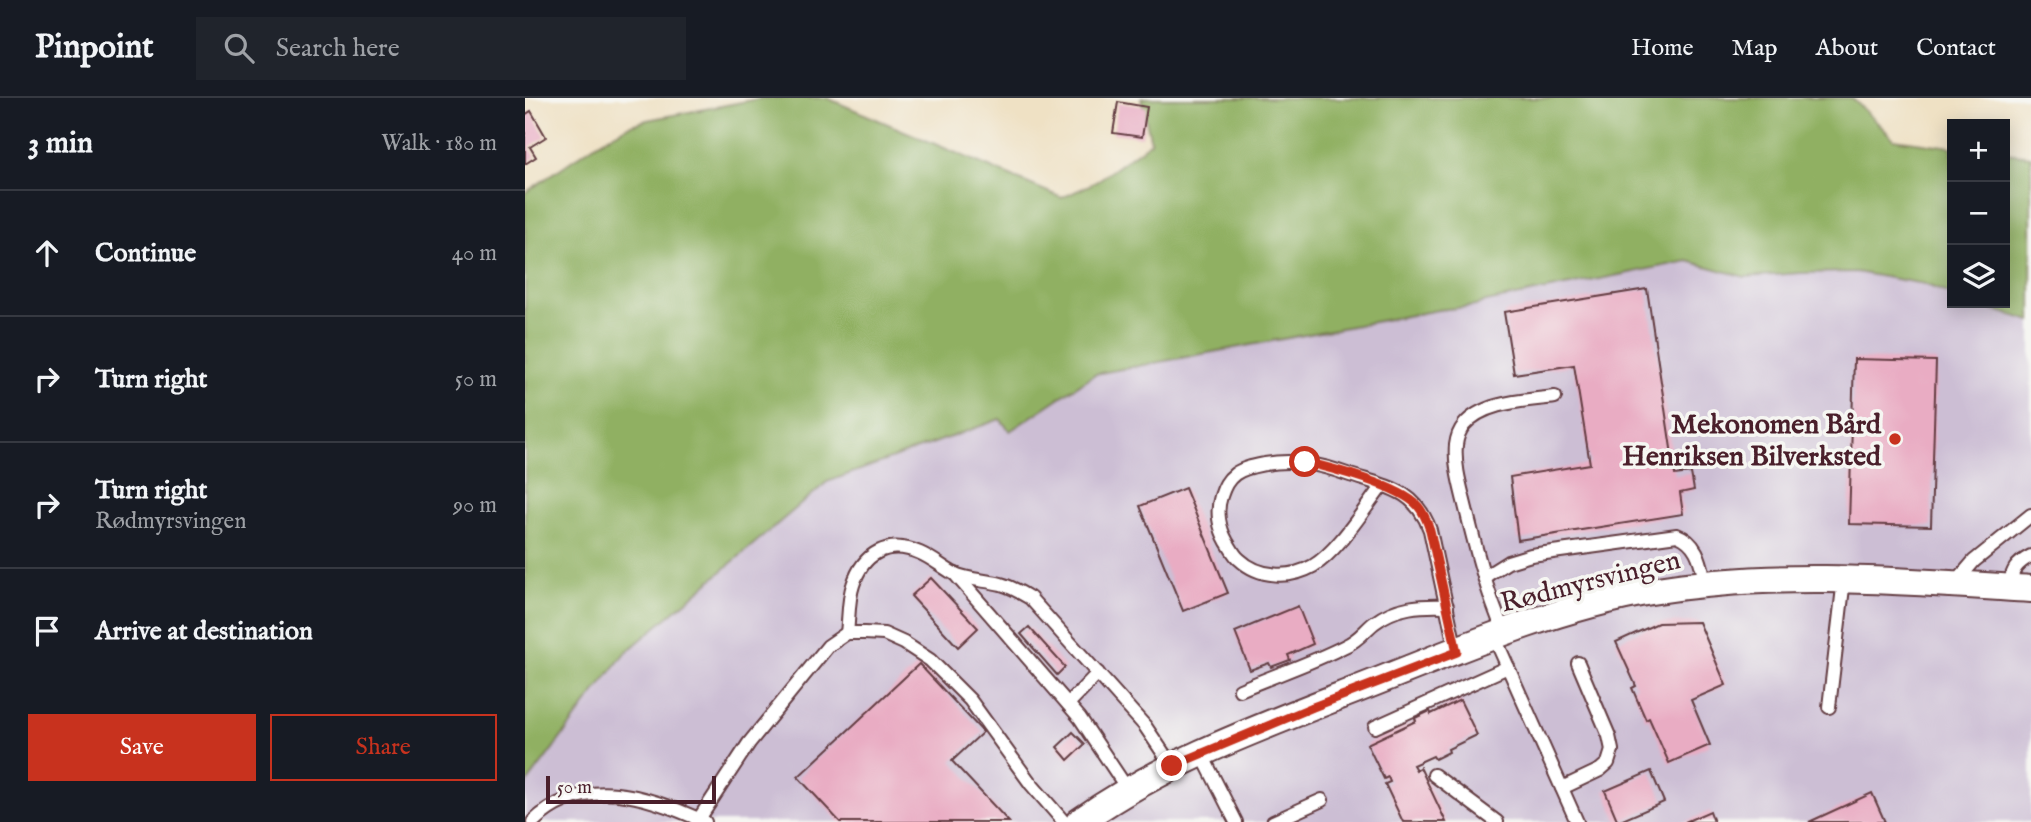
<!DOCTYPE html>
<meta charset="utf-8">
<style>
body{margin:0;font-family:"IM FELL English",serif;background:#20242c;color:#f1f3f6}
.controls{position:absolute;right:21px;top:21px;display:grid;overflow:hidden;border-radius:0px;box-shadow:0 4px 18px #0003}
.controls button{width:63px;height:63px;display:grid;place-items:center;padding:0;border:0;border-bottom:2px solid #363941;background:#171b24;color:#f1f3f6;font:35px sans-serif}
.scale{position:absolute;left:21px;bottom:18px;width:170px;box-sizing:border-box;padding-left:7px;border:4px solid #4a1f2b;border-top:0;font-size:19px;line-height:24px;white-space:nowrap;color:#4a1f2b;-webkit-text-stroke:5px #f6f6f2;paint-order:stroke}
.stop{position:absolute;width:21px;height:21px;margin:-16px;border:5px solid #c8321e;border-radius:50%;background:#fff}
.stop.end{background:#c8321e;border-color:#fff;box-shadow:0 2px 7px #0008}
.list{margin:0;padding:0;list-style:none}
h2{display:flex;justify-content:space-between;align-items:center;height:91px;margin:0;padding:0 28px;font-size:30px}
h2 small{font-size:23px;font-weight:400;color:#9ea1a6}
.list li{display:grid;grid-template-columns:46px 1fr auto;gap:21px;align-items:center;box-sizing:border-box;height:126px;padding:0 28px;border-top:2px solid #363941}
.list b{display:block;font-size:26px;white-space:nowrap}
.list p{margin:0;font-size:23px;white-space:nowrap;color:#9ea1a6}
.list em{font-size:23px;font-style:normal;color:#9ea1a6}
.actions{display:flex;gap:14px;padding:21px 28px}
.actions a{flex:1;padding:16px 0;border:2px solid #c8321e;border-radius:0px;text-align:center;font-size:24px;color:#c8321e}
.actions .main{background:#c8321e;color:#fff}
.icon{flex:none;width:38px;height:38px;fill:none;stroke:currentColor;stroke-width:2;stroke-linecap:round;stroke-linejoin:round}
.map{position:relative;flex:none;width:1506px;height:724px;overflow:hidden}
header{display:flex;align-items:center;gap:42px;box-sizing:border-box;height:98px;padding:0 35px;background:#171b24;border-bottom:2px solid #363941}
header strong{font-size:33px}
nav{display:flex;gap:38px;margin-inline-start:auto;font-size:24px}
.search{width:490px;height:63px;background:#20242c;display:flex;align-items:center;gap:18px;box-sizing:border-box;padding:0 24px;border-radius:0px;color:#9ea1a6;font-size:26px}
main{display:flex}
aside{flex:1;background:#171b24}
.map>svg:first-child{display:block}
</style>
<header>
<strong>Pinpoint</strong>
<div class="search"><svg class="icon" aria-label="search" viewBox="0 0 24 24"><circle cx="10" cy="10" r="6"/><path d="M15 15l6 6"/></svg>Search here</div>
<nav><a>Home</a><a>Map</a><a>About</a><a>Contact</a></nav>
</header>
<main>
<aside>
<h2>3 min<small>Walk · 180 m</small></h2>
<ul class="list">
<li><svg class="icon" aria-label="ahead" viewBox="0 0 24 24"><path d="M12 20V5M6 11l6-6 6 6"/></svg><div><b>Continue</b></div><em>40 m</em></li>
<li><svg class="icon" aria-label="right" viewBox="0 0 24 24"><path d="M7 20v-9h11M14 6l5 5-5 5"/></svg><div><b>Turn right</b></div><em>50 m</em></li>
<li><svg class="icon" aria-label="right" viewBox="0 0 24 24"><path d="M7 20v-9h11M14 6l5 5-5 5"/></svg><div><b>Turn right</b><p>Rødmyrsvingen</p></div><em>90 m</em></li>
<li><svg class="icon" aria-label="arrive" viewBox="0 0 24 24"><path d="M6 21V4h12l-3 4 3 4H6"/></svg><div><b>Arrive at destination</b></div></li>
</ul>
<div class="actions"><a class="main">Save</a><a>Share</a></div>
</aside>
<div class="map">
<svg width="1506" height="724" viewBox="0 0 1506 724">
<rect width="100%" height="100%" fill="#f6f6f2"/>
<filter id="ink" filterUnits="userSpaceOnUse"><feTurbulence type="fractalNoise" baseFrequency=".0143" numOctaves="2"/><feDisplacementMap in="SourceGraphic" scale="14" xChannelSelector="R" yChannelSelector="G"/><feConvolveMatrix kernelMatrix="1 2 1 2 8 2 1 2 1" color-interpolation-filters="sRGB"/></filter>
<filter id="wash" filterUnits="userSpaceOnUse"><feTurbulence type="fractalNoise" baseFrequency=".00686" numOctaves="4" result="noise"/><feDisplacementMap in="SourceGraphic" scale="28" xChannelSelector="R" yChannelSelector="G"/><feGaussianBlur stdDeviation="1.57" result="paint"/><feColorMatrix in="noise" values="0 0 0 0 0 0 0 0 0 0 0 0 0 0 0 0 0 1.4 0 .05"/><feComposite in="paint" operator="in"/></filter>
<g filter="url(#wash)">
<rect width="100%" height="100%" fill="#efe1c4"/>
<!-- industrial -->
<polygon fill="#ccbed4" points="1163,163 1220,179 1276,175 1331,174 1399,186 1427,197 1427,205 1446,205 1506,223 1506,724 0,724 0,688 99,556 302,384 475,320 485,333 569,276 913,212 951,208 956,205"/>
<!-- forest -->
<g fill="#90b062" stroke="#6d6846" stroke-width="2">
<polygon points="238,0 302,0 537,100 571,84 626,44 616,0 1327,0 1369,41 1427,49 1427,197 1399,186 1331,174 1276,175 1220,179 1163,163 956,205 951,208 913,212 570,276 485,333 475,321 302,384 99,556 0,688 0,95 68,48 103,28 122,22"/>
<polygon points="1480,55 1506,58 1506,223 1446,205 1480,205"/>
</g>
<g id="blocks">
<!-- building -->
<g fill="#e9acc3">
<polygon points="593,4 622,9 617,39 588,35"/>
<polygon points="6,13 21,39 5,49 11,59 0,66 0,17"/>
<polygon points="1122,191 1150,377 1166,375 1169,392 1155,395 1158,416 993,442 985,379 1065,366 1049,267 989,276 979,214"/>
<polygon points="1329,261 1411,263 1406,428 1324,426"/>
<polygon points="660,390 703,495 658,513 615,408"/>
<polygon points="406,480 453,530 433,549 386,498"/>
<polygon points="773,508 788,546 763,557 765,562 746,569 744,565 725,572 710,534"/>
<polygon points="1174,524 1201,587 1166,602 1185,647 1144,665 1124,620 1121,622 1107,590 1111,588 1091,544 1133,525"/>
<polygon points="504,529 540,569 532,577 496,536"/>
<polygon points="394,566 458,634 427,663 484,724 315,724 273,679"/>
<polygon points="935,602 952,637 923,651 924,654 910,661 908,658 888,667 891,672 895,669 921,724 878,724 860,686 865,684 863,679 859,681 842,646 891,623 890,620 905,613 906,616"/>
<polygon points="548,634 560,646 543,662 532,649"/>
<polygon points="1126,673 1139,704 1093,724 1080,693"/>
<polygon points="1347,695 1360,724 1284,724"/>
<polygon points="1185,713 1189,724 1160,724"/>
</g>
</g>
</g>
<g filter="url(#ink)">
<use href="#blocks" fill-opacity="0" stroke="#633c42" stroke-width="2"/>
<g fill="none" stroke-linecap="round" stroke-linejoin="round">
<!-- lane casing -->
<g stroke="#633c42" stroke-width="16">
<g id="lane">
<path d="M857 388C839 411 813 453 788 468 765 481 734 480 714 461 709 457 706 450 702 444 694 430 691 413 696 398 699 389 702 382 710 376 718 370 730 368 740 366 770 361 794 366 822 376 861 389 890 390 905 432L931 553"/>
<polyline points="430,476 555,620 603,692"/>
<path d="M959 479 983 464 1006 457 1152 437C1174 445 1176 467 1181 486"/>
<polyline points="1431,484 1449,463 1506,417"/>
<path d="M1483 489C1488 472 1490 466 1506 458"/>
<path d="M979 534C962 495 951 452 941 411 936 390 929 368 931 347 932 339 934 333 939 327 959 303 1001 303 1030 299"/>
<path d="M322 535C324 520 323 501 328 487 338 455 363 441 395 455 407 460 417 469 428 475 442 482 460 482 476 486 487 489 495 494 505 500L620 628 647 668"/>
<polyline points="969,538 1052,724"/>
<path d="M715 592C750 577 787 565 820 548 834 542 839 533 849 525 871 508 896 507 922 508"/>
<polyline points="543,606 573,575"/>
<polyline points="1304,609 1319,481"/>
<polyline points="850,629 983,569"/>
<polyline points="676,655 711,724"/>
<polyline points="909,677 972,724"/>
<polyline points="1037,690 1075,672 1083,665 1087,652 1084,638 1053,565"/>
<path d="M8 724C58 675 124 698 180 724"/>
<polyline points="172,724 224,645 303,548 322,535 339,535 359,536 379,545 405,562 445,602 506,686 539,724"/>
<polyline points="748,724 797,702"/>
</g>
</g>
<!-- street casing -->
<g stroke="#633c42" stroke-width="30">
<path id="street" d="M554 724C633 668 725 633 815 598 917 559 1018 512 1126 493 1251 472 1380 483 1506 491"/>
</g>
<!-- lane -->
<use href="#lane" stroke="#fff" stroke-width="12"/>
<!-- street -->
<use href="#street" stroke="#fff" stroke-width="26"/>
</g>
</g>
<g fill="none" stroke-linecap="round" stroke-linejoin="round" filter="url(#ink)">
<!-- route -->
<path stroke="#c8321e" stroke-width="9" d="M647 668 788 609 932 554 905 432C902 423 899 415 893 408 875 388 806 370 780 364"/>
</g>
<!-- markers -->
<circle fill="#c8321e" stroke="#f6f6f2" stroke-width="2.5" cx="1370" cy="341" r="7"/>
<g text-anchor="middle" stroke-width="7" stroke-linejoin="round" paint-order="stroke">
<!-- poi labels -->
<g font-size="28" font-weight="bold" fill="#4a1f2b" stroke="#f6f6f2" text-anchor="end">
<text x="1356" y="335">Mekonomen Bård<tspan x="1356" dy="32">Henriksen Bilverksted</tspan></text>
</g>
<!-- street labels -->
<g font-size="28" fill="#4a1f2b" stroke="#f6f6f2">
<text transform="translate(1065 482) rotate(-14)" y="10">Rødmyrsvingen</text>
</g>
</g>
</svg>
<div class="controls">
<button>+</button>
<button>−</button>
<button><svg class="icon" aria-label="layers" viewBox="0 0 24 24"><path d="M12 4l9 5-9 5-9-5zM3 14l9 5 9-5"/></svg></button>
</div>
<div class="scale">50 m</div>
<div class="stop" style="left:780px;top:364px"></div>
<div class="stop end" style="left:647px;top:668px"></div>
</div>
</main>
